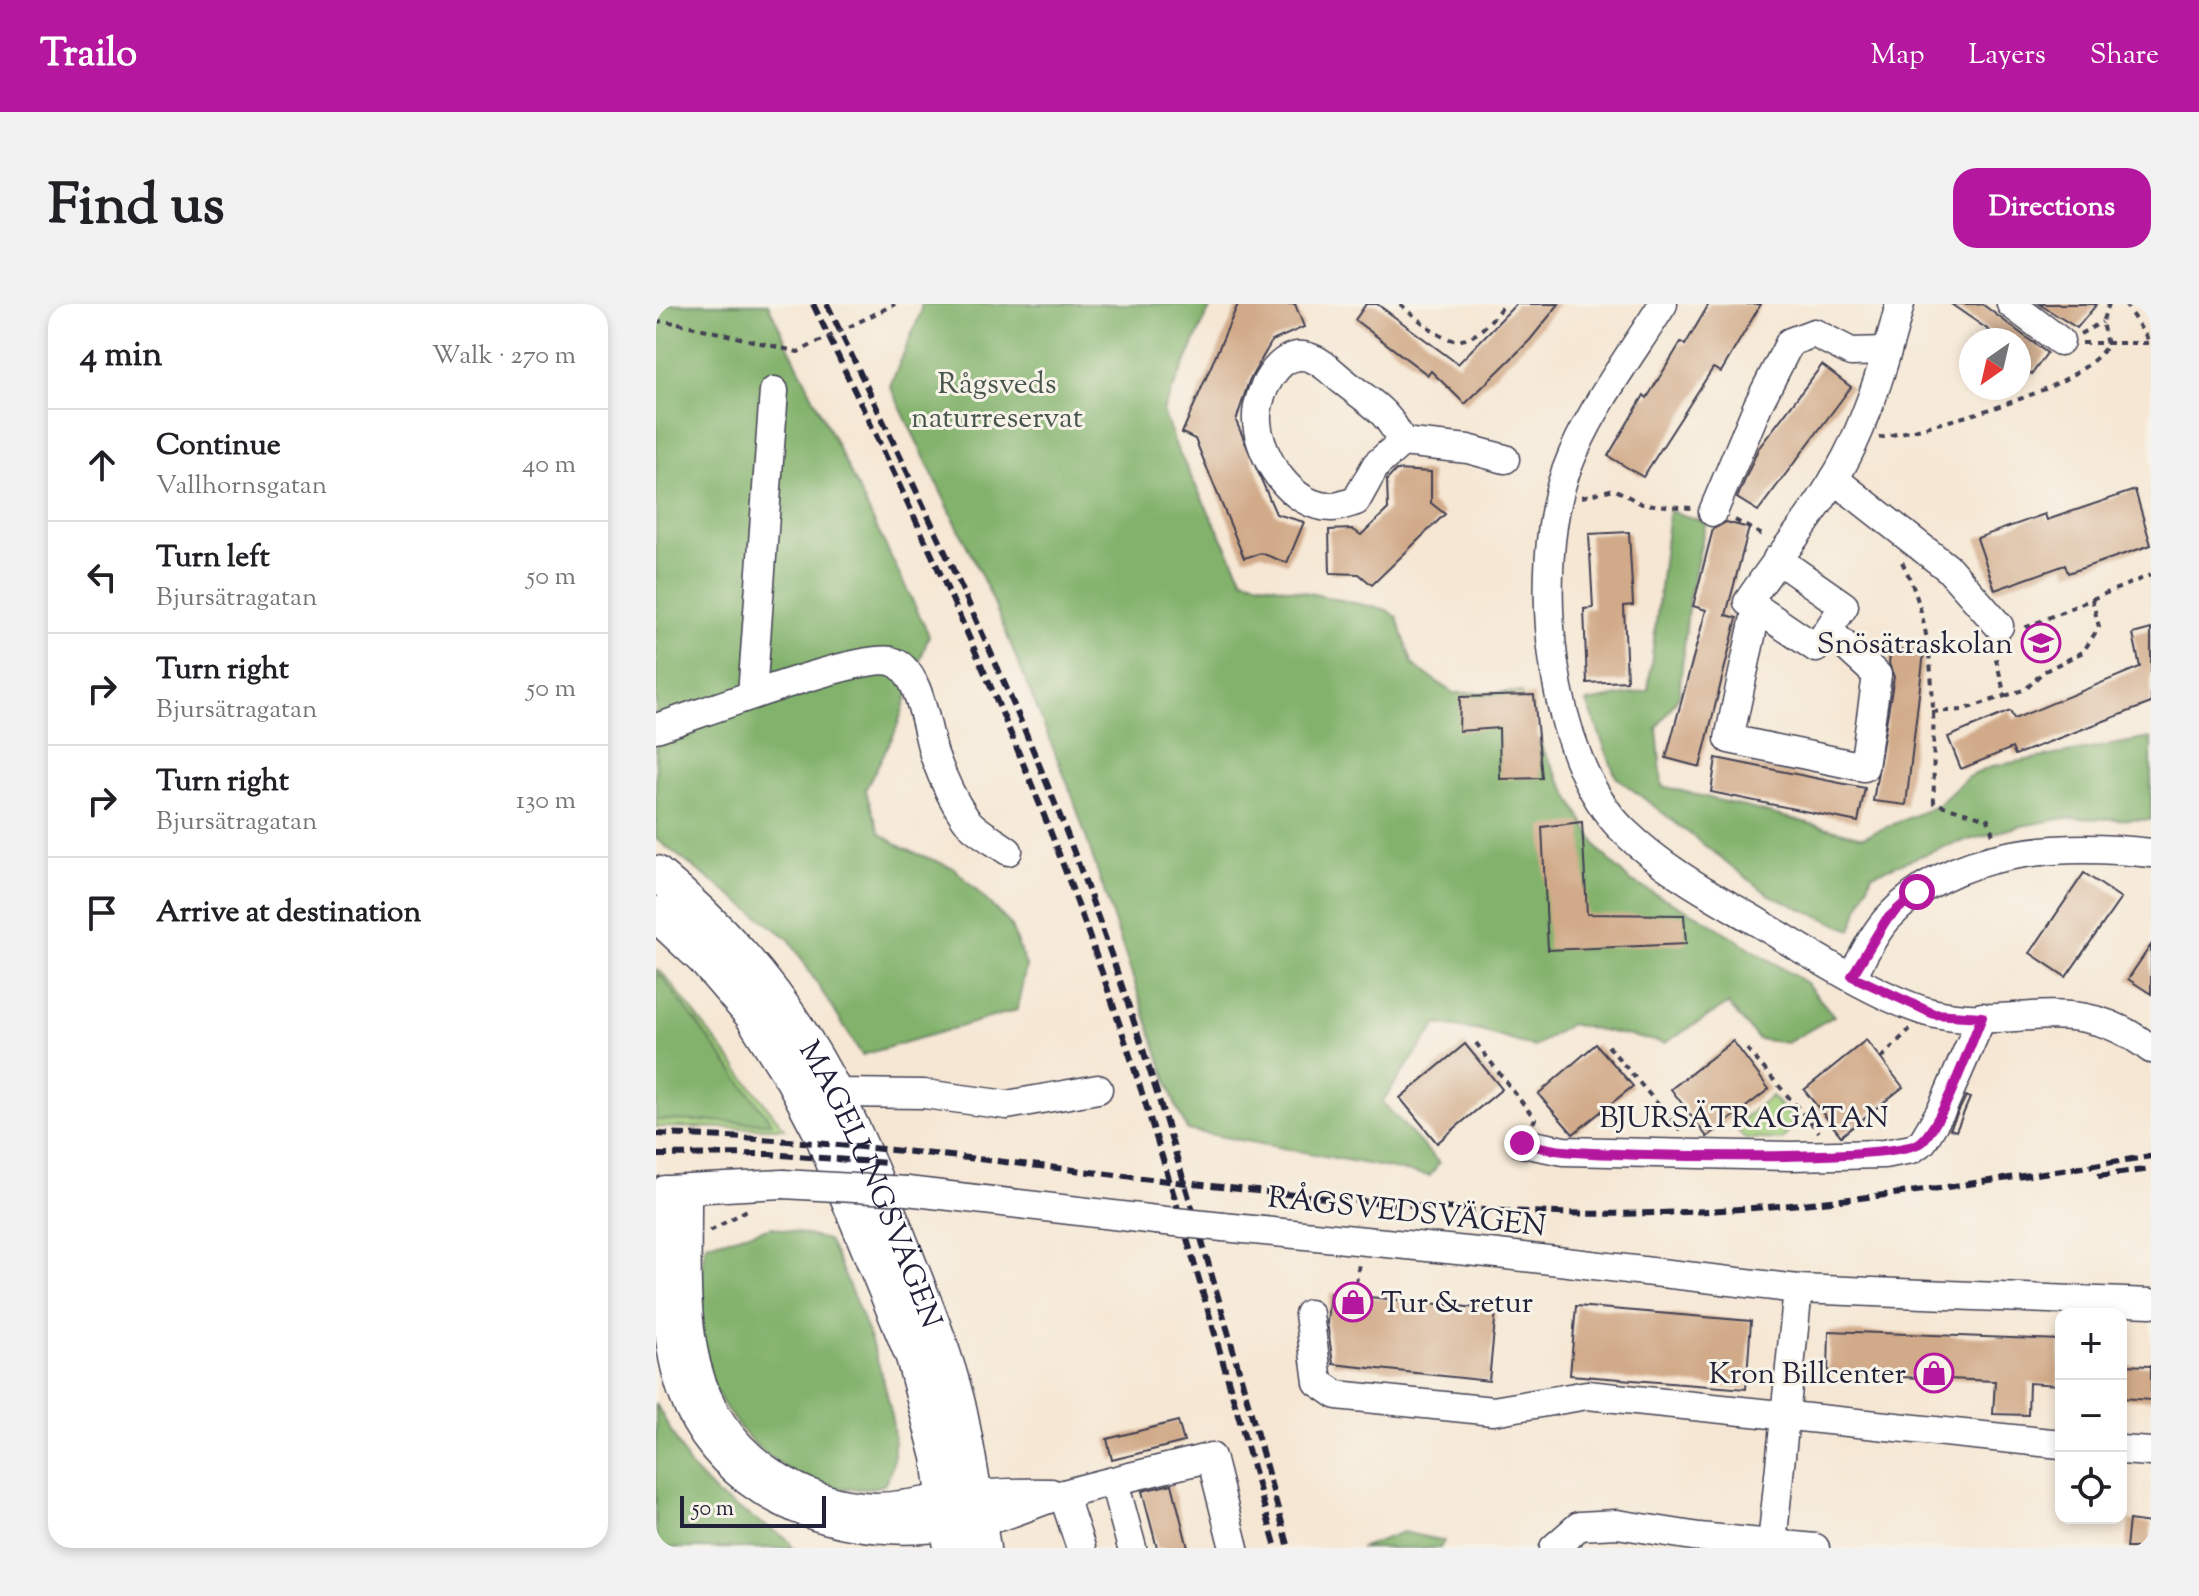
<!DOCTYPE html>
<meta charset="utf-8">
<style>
body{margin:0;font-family:"Sorts Mill Goudy",serif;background:#f2f2f2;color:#202124}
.controls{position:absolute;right:24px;bottom:24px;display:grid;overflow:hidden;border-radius:16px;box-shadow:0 4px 12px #0003}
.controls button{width:72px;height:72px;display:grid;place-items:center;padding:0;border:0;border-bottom:2px solid #e0e0e0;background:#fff;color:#202124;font:40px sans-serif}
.compass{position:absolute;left:1303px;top:24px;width:72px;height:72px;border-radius:50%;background:#fff;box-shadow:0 4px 12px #0003;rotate:214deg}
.scale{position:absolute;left:24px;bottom:20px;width:146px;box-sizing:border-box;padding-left:8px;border:4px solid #22223b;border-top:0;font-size:22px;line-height:28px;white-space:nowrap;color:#22223b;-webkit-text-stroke:6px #f7f3e8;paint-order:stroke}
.stop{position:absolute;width:24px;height:24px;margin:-18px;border:6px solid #b5179e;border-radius:50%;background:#fff}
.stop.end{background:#b5179e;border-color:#fff;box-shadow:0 2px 8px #0008}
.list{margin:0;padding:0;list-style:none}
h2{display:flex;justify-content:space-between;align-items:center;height:104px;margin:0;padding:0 32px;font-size:34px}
h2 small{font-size:26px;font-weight:400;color:#757577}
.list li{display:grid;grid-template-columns:52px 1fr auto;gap:24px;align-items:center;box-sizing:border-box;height:112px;padding:0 32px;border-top:2px solid #e0e0e0}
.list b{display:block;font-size:30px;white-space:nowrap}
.list p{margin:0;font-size:26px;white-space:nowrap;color:#757577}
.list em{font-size:26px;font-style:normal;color:#757577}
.icon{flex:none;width:44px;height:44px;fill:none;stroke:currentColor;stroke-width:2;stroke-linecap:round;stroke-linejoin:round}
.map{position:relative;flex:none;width:1495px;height:1244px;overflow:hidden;border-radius:24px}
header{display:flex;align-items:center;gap:48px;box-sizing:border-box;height:112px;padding:0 40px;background:#b5179e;color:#fff}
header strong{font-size:38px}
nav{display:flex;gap:44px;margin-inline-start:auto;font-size:28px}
.intro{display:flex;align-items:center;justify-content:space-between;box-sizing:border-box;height:192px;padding:0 48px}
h1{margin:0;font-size:56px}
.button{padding:20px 36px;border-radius:24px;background:#b5179e;color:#fff;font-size:28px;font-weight:700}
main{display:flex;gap:48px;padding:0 48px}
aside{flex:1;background:#fff;border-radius:24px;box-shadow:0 4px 12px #0003}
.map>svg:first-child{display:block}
</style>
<header>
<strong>Trailo</strong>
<nav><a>Map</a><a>Layers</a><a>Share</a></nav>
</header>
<div class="intro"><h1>Find us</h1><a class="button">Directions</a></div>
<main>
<aside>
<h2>4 min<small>Walk · 270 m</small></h2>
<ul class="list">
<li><svg class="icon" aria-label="ahead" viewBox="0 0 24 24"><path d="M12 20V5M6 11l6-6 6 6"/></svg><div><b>Continue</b><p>Vallhornsgatan</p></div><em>40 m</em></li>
<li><svg class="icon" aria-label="left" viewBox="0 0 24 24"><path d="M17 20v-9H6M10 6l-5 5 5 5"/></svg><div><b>Turn left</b><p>Bjursätragatan</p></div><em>50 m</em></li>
<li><svg class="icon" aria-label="right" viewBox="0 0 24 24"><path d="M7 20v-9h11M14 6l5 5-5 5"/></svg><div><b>Turn right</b><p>Bjursätragatan</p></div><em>50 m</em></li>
<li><svg class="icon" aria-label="right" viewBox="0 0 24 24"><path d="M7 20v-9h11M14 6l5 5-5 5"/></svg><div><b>Turn right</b><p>Bjursätragatan</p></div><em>130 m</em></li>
<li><svg class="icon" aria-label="arrive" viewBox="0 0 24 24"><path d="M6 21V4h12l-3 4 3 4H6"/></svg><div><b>Arrive at destination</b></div></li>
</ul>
</aside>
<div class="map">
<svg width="1495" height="1244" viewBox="0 0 1495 1244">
<rect width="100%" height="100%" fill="#f7f3e8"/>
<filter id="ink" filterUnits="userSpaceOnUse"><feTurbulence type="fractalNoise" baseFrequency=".0125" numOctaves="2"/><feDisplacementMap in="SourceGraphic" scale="16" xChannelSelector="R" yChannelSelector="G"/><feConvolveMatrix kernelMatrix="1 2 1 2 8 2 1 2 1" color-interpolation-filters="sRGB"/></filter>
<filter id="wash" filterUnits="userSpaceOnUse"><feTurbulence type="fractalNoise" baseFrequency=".006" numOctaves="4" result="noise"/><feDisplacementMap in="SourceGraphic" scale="32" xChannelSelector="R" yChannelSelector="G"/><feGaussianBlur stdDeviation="1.8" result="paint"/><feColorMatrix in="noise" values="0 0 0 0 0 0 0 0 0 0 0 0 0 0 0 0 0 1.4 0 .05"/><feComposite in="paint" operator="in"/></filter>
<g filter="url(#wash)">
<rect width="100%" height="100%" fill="#f6e7d4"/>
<!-- green -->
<g fill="#a3cf7c" stroke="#62785c" stroke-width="2">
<polygon points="0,665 9,672 128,824 0,823"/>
<polygon points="1115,792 1140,819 1126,836 1088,834 1078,822"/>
</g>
<!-- forest -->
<g fill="#82b26c" stroke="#526a54" stroke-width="2">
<polygon points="0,0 112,0 273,331 239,428 209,486 224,529 247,544 298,564 354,620 370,662 361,706 206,751 133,635 0,535"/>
<polygon points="265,0 556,0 507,107 521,145 587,275 731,306 741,313 757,361 797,389 866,388 875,424 943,546 974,577 1043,612 1150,679 1178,712 1131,739 1102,735 1072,700 1009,739 914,720 878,743 825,727 781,720 726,798 783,859 774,872 531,826 519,800 415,488 335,292 234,82 265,8"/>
<polygon points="1013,207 1050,218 1033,294 1023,392 1001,424 1006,482 1207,533 1281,502 1312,473 1337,462 1495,434 1495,516 1409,514 1365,522 1294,541 1216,570 1195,626 1113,591 960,473 931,398 992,387"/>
<polygon points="0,669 7,674 116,819 0,816"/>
<path d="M117 923 172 936C198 990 246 1099 237 1158 236 1166 231 1174 228 1181 152 1202 77 1137 52 1069 44 1045 43 964 50 940Z"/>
<polygon points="0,1100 35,1164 62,1192 131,1235 137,1244 0,1244"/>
<polygon points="747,1228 788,1237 784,1244 704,1244"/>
</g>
<g id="blocks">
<!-- building -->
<g fill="#d1aa89">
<polygon points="582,0 639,0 648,23 616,37 593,77 580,117 620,210 648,218 631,259 605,249 588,254 539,135 526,129"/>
<polygon points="710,0 721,0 802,60 860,0 903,0 874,36 809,100 775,67 772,71 699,16"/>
<polygon points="1053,0 1105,0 1065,68 1057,64 987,173 952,152 988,91 991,94 1025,38 1029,41"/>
<polygon points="1295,0 1326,0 1391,49 1376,70 1363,60 1363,36 1347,36"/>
<polygon points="1383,0 1441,0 1421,24"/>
<polygon points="1166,61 1195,83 1102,207 1081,194 1102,145"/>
<polygon points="740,166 775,168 775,199 789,210 716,281 703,270 674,269 673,226 696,225 705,231 732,205 731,176"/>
<polygon points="1479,186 1495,241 1412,269 1409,261 1339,286 1321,234 1389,210 1391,216"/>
<polygon points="1070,218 1093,224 1070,311 1081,314 1044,463 1010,454 1050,306 1037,302 1057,225"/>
<polygon points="973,228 977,301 968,302 971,377 931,379 928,305 937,304 933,230"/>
<polygon points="1495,325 1495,399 1359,451 1356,444 1305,465 1292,433 1354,407 1358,415 1484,363 1477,330"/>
<polygon points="1235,344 1268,348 1250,501 1217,497 1238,373 1233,359"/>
<polygon points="878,391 886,474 844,475 843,424 803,427 804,393"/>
<polygon points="1060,454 1209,484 1202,518 1055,488"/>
<polygon points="926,518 931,610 1028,611 1030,640 892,646 886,523"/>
<polygon points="1428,569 1465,594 1410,673 1374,649"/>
<polygon points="1495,641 1495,690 1472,675"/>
<polygon points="1210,736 1247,783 1185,832 1148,786"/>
<polygon points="1077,737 1113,785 1051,833 1015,785"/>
<polygon points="809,740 846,785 781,839 744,794"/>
<polygon points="940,740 977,782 917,830 882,790"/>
<polygon points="1310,792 1314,794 1300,827 1294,825"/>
<polygon points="674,989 840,1006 833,1077 677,1060 671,1018"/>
<polygon points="920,1002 1095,1017 1090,1085 914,1071"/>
<polygon points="1173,1027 1404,1036 1402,1081 1373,1079 1372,1111 1337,1110 1339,1077 1172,1070"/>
<polygon points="1465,1061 1495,1062 1495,1096 1465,1094"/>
<polygon points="522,1117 528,1138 456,1156 451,1135"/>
<polygon points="516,1180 532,1244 501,1244 486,1187"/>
<polygon points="1473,1216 1495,1219 1495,1244 1470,1244"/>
</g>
</g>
</g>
<g filter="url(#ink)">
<use href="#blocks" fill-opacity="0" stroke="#424052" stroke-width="2"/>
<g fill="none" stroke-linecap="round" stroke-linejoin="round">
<!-- minor casing -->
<g stroke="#424052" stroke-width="31">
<g id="minor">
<path d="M1007 0C973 54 932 107 910 167 875 264 892 455 969 528 1008 566 1057 592 1103 619 1150 647 1229 699 1280 710 1362 727 1419 685 1495 745"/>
<polyline points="1355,0 1404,37"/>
<path d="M746 138C731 105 714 99 687 77 675 68 667 57 652 53 622 44 599 92 601 117 603 153 636 204 676 203 683 203 693 199 700 197L720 161 746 138 812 145 849 155"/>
<polyline points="1178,175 1293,265 1343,322"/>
<polyline points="1057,208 1102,101 1134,38 1158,29 1195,48 1231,47"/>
<path d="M1121 255 1188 302 1160 344 1092 298C1127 246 1171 196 1197 140 1218 95 1232 47 1244 0"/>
<polyline points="1101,304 1073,435 1208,463 1221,371 1172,326"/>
<polyline points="96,391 118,87"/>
<path d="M0 424C42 411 201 350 235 357 265 364 270 429 279 453 287 475 296 495 309 514 318 527 339 537 352 547"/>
<path d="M1196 672C1207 653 1217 630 1232 614 1296 544 1406 539 1495 549"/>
<polyline points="181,789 268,790 351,801 442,785"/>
<polyline points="866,839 908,847 1135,852 1228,850 1256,845 1267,837 1286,805 1326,713"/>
<path d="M9 886C11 953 4 1026 27 1090 41 1130 70 1164 106 1187 178 1232 264 1234 345 1212 366 1206 386 1196 408 1190 456 1176 506 1166 555 1153L578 1244"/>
<polyline points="13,886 127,880"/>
<path d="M31 886C32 991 16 1102 116 1169 147 1190 181 1202 219 1203 244 1203 267 1197 291 1194 326 1189 360 1188 395 1189"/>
<polyline points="251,887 500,916"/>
<polyline points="567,923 842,950 1142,985 1495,999"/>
<polyline points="653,1010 662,1078 681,1091 837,1107 931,1091 1405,1140"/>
<polyline points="1465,1146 1495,1148"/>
<polyline points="458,1178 476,1244"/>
<polyline points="407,1190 425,1244"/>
<polyline points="1116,1240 1142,985"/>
<polyline points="898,1244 923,1222 961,1220 1043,1233 1159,1244"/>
</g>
</g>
<!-- major casing -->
<g stroke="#424052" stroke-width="37">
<g id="major">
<path id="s1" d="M0 569C132 679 181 777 243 934 264 988 288 1043 302 1100 313 1148 319 1196 327 1244"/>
<polyline points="0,610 47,654 95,710 137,776 166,831 257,1053 283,1153 295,1244"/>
</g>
</g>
<!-- path -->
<g stroke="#424052" stroke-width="4" stroke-dasharray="6 6" stroke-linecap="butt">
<path d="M744 0C790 38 805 58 848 0"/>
<polyline points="1469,0 1493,37"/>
<polyline points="0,17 22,19"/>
<polyline points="1424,30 1446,18"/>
<polyline points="1426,39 1495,39"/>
<path d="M1223 134C1279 121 1421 90 1451 41L1446 18 1453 0"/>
<polyline points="926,193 958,185 986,200 1036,204"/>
<polyline points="1079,216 1110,233"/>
<path d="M1246 258C1284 331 1276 418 1278 499L1332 515 1337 531"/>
<polyline points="1436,295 1495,271"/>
<polyline points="1349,392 1370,385 1387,368 1427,348 1443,323 1436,295 1366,325"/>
<polyline points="1276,408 1306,406 1349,392 1337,343"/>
<polyline points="820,739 879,815 877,819"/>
<polyline points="952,742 1024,826"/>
<polyline points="1091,745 1163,828"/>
<polyline points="1225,754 1254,725"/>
<polyline points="54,927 91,906"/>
<polyline points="698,991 703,960"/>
</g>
<!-- minor -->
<use href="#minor" stroke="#fff" stroke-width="28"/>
<!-- major -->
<use href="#major" stroke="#fff" stroke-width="34"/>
<!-- rail -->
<g stroke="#22223b" stroke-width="6" stroke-dasharray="12 6" stroke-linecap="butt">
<path d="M157 0C240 173 323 345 393 524 484 758 551 1002 620 1244"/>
<path d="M171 0C253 171 336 341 406 517 498 753 564 1000 633 1244"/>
<path d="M0 830C302 839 600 901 902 909 1100 915 1300 883 1495 852"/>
<polyline points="0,851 113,850 232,859"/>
<polyline points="1442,872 1495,865"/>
</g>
<!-- minor-bridge casing -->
<g stroke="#424052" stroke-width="31" stroke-linecap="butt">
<g id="minor-bridge">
<polyline points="127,880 251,887"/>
<polyline points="500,916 567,923"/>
</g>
</g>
<!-- path-bridge -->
<polyline stroke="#424052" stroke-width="4" stroke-dasharray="6 6" stroke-linecap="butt" points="22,19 142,48 239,0"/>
<!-- minor-bridge -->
<use href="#minor-bridge" stroke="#fff" stroke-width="28"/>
</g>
</g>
<g fill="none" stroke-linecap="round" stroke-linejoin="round" filter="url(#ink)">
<!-- route -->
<path stroke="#b5179e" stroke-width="10" d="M866 839C880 842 894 846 908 847 955 852 1241 859 1265 838 1286 821 1314 741 1326 713L1278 710 1196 672 1230 616 1261 588"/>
</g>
<!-- icons -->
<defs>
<g id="school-ring" transform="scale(2)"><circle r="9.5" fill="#f7f3e8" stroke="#b5179e" stroke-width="1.5"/><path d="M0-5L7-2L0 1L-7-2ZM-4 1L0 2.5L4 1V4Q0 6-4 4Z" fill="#b5179e"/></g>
<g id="shop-ring" transform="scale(2)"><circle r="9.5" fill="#f7f3e8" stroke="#b5179e" stroke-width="1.5"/><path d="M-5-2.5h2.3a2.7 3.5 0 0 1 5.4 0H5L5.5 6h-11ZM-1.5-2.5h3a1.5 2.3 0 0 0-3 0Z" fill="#b5179e"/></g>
</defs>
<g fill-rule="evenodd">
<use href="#school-ring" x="1385" y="339"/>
<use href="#shop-ring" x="697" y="998"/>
<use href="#shop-ring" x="1278" y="1069"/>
</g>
<g text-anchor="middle" stroke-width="6" stroke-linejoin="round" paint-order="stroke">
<!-- park labels -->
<g font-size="30" fill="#49564e" stroke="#f7f3e8">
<text x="341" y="89">Rågsveds<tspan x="341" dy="34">naturreservat</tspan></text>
</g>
<!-- poi labels -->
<g font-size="30" fill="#22223b" stroke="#f7f3e8" text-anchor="end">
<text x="1357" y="349">Snösätraskolan</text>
<text x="725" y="1008" text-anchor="start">Tur &amp; retur</text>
<text x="1250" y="1079">Kron Billcenter</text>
</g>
<!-- street labels -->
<g font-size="30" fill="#22223b" stroke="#f7f3e8">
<text x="1088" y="823">BJURSÄTRAGATAN</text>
<text dy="10" stroke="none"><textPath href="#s1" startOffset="384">MAGELUNGSVÄGEN</textPath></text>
<text transform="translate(751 907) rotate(6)" y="10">RÅGSVEDSVÄGEN</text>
</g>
</g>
</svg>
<div class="controls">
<button>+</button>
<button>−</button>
<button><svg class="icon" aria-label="locate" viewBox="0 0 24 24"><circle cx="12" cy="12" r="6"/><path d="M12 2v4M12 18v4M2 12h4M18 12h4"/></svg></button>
</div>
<svg class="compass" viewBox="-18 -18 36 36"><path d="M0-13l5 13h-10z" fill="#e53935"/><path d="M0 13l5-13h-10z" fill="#757577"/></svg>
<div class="scale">50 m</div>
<div class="stop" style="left:1261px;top:588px"></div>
<div class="stop end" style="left:866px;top:839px"></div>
</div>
</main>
